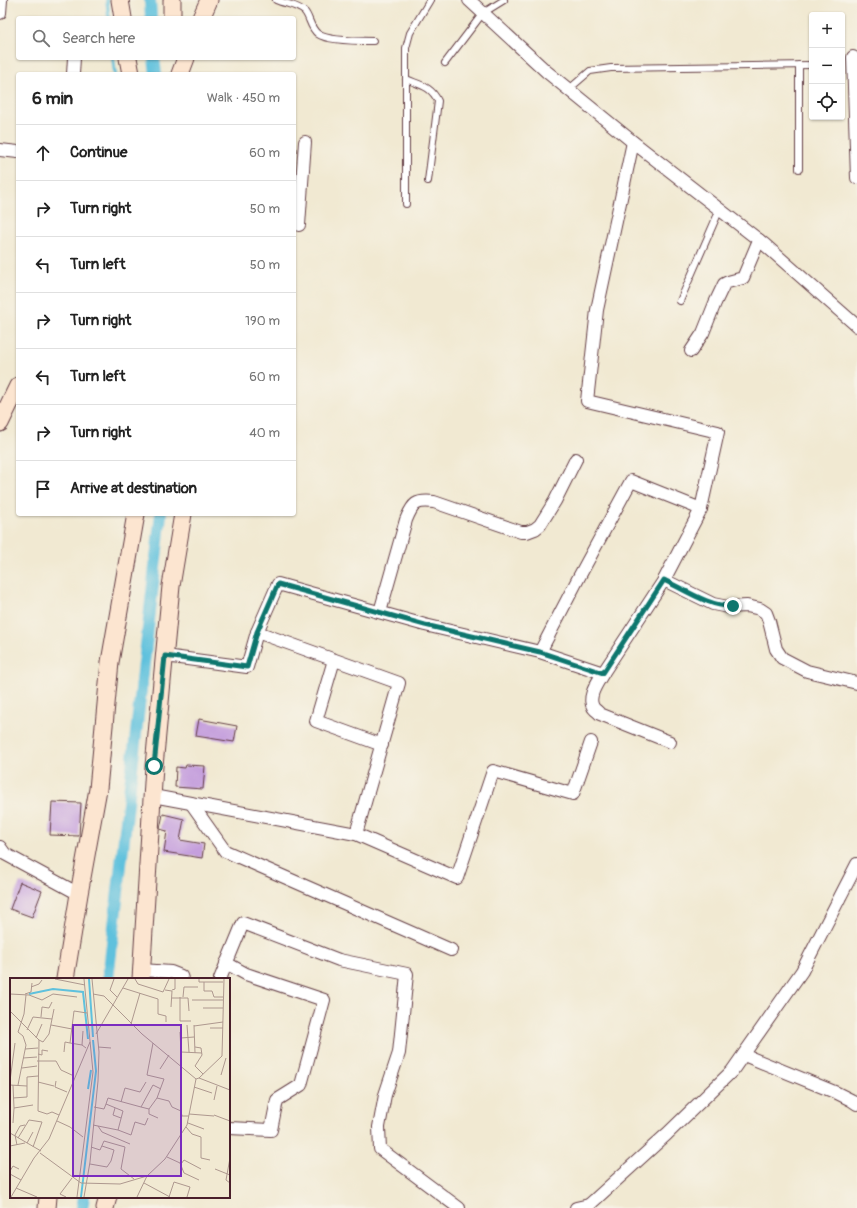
<!DOCTYPE html>
<meta charset="utf-8">
<style>
body{margin:0;font-family:Pangolin,sans-serif;background:#f2f2f2;color:#222}
.controls{position:absolute;right:12px;top:12px;display:grid;overflow:hidden;border-radius:4px;box-shadow:0 1px 3px #0004}
.controls button{width:36px;height:36px;display:grid;place-items:center;padding:0;border:0;border-bottom:1px solid #e0e0e0;background:#fff;color:#222;font:20px sans-serif}
.stop{position:absolute;width:12px;height:12px;margin:-9px;border:3px solid #0f766e;border-radius:50%;background:#fff}
.stop.end{background:#0f766e;border-color:#fff;box-shadow:0 1px 4px #0008}
.list{margin:0;padding:0;list-style:none}
h2{display:flex;justify-content:space-between;align-items:center;height:52px;margin:0;padding:0 16px;font-size:17px}
h2 small{font-size:13px;font-weight:400;color:#767676}
.list li{display:grid;grid-template-columns:26px 1fr auto;gap:12px;align-items:center;box-sizing:border-box;height:56px;padding:0 16px;border-top:1px solid #e0e0e0}
.list b{display:block;font-size:15px;white-space:nowrap}
.list em{font-size:13px;font-style:normal;color:#767676}
.icon{flex:none;width:22px;height:22px;fill:none;stroke:currentColor;stroke-width:2;stroke-linecap:round;stroke-linejoin:round}
.map{position:relative;flex:none;width:857px;height:1208px;overflow:hidden}
.search{position:absolute;background:#fff;box-shadow:0 1px 3px #0004;left:16px;top:16px;width:280px;height:44px;display:flex;align-items:center;gap:10px;box-sizing:border-box;padding:0 14px;border-radius:4px;color:#767676;font-size:15px}
.panel{position:absolute;background:#fff;box-shadow:0 1px 3px #0004;left:16px;top:72px;width:280px;height:444px;border-radius:4px}
.map>svg:first-child{display:block}
</style>
<div class="map">
<svg width="857" height="1208" viewBox="0 0 857 1208">
<rect width="100%" height="100%" fill="#f7f3e8"/>
<filter id="ink" filterUnits="userSpaceOnUse"><feTurbulence type="fractalNoise" baseFrequency=".025" numOctaves="2"/><feDisplacementMap in="SourceGraphic" scale="8" xChannelSelector="R" yChannelSelector="G"/><feConvolveMatrix kernelMatrix="1 2 1 2 8 2 1 2 1" color-interpolation-filters="sRGB"/></filter>
<filter id="wash" filterUnits="userSpaceOnUse"><feTurbulence type="fractalNoise" baseFrequency=".012" numOctaves="4" result="noise"/><feDisplacementMap in="SourceGraphic" scale="16" xChannelSelector="R" yChannelSelector="G"/><feGaussianBlur stdDeviation="0.9" result="paint"/><feColorMatrix in="noise" values="0 0 0 0 0 0 0 0 0 0 0 0 0 0 0 0 0 1.4 0 .05"/><feComposite in="paint" operator="in"/></filter>
<g filter="url(#wash)">
<rect width="100%" height="100%" fill="#f1e9d2"/>
<g fill="none" stroke-linecap="round" stroke-linejoin="round">
<!-- stream -->
<g stroke="#5fc1dd" stroke-width="3.5">
<polyline points="107,0 109,18"/>
<polyline points="113,58 115,74"/>
</g>
<!-- canal -->
<g stroke="#5fc1dd" stroke-width="12">
<polyline points="150,0 151,18"/>
<polyline points="154,58 156,74"/>
<polyline points="108,979 161,514"/>
<polyline points="82,1208 84,1197"/>
</g>
</g>
<g id="blocks">
<!-- building -->
<g fill="#c59fdd">
<polygon points="199,719 237,726 234,742 196,736"/>
<polygon points="186,765 205,766 203,789 175,787 176,767 185,768"/>
<polygon points="52,802 81,803 79,836 50,835"/>
<polygon points="163,814 184,819 180,840 204,844 202,858 164,852 167,831 160,829"/>
<polygon points="20,882 42,891 32,917 10,909"/>
</g>
</g>
</g>
<g filter="url(#ink)">
<use href="#blocks" fill-opacity="0" stroke="#633d44" stroke-width="1"/>
<g fill="none" stroke-linecap="round" stroke-linejoin="round">
<!-- lane casing -->
<g stroke="#633d44" stroke-width="8">
<g id="lane">
<path d="M276 0C285 4 298 5 305 12 310 18 310 28 318 34 327 41 361 41 373 41"/>
<polyline points="445,63 483,13 504,0"/>
<polyline points="799,65 799,169"/>
<path d="M406 79C420 85 431 86 438 101L428 181"/>
<polyline points="568,90 590,71 611,68 812,65"/>
<polyline points="406,204 406,48 410,33 430,0"/>
<polyline points="680,301 720,209"/>
</g>
</g>
<!-- street casing -->
<g stroke="#633d44" stroke-width="14">
<g id="street">
<polyline points="469,0 547,72 633,142 764,244 857,326"/>
<polyline points="0,13 1,0"/>
<polyline points="853,57 857,178"/>
<polyline points="73,74 74,58"/>
<polyline points="633,142 597,310 587,401 718,432 701,509 664,580"/>
<polyline points="0,150 18,152"/>
<polyline points="299,225 305,142"/>
<polyline points="691,351 703,333 715,303 724,284 728,282 743,278 759,240"/>
<path d="M380 612 406 520C413 503 416 500 434 502L521 532H527L535 529 540 525 555 501 576 459"/>
<polyline points="257,632 278,584 425,625 540,652 579,577 631,481 701,509"/>
<polyline points="540,652 603,673 664,580 713,604 728,607 747,606 760,609 766,613 769,621 776,649 782,658 807,671 857,683"/>
<polyline points="334,660 316,721 382,745"/>
<path d="M603 673C598 682 587 696 593 707 594 709 598 712 600 714L670 742"/>
<polyline points="153,796 356,834 399,683 257,632 247,667 165,656"/>
<polyline points="191,803 225,851 451,950"/>
<polyline points="356,834 457,878 493,771 573,794 591,742"/>
<polyline points="0,847 5,854 79,894"/>
<polyline points="226,963 246,974 324,1000 301,1085 277,1100 271,1130 229,1128"/>
<polyline points="142,970 171,972 181,976 182,979"/>
<polyline points="220,979 243,923 339,960 407,974 399,1053 385,1095 379,1127 380,1149 459,1208"/>
<polyline points="744,1055 837,1093 851,1100 857,1104"/>
<polyline points="576,1208 589,1205"/>
<polyline points="588,1208 589,1205 667,1134 732,1071 802,971 857,864"/>
</g>
</g>
<!-- secondary casing -->
<g stroke="#633d44" stroke-width="19">
<g id="secondary">
<polyline points="120,0 123,18"/>
<polyline points="172,0 172,18"/>
<polyline points="201,18 209,0"/>
<polyline points="128,58 131,74"/>
<polyline points="180,74 186,58"/>
<polyline points="0,423 18,386"/>
<polyline points="65,979 79,894 98,789 110,662 136,514"/>
<polyline points="141,979 154,766 171,586 183,514"/>
<polyline points="47,1208 48,1197"/>
<polyline points="105,1208 108,1197"/>
</g>
</g>
<!-- lane -->
<use href="#lane" stroke="#fff" stroke-width="6"/>
<!-- street -->
<use href="#street" stroke="#fff" stroke-width="12"/>
<!-- secondary -->
<use href="#secondary" stroke="#fce5d0" stroke-width="17"/>
</g>
</g>
<g fill="none" stroke-linecap="round" stroke-linejoin="round" filter="url(#ink)">
<!-- route -->
<path stroke="#0f766e" stroke-width="5" d="M154 766 165 656 247 667 257 632 278 584 425 625 540 652 603 673 664 580C683 589 712 608 733 606"/>
</g>
<!-- overview -->
<g transform="translate(10 978)">
<rect width="220" height="220" fill="#f1e9d2"/>
<path fill="none" stroke="#5fc1dd" stroke-width="2" d="M79 1 83 59M19 16 43 11 73 14 78 61M78 111 81 92M71 219 86 93 83 62"/>
<path fill="none" stroke="#ae988f" stroke-width="1" d="M45 1 75 7M104 1 100 12 107 19M125 1 128 6 153 14 159 1M189 1V4H213M194 4V13H202L204 19H213M21 9 29 6 32 2M113 10 148 21V36L156 38V44M155 12 162 13 161 29M162 12 165 11V1M0 16 19 17 32 22 43 16 67 19M15 16 21 14 22 5M83 16 94 18 132 56 186 101 189 100 220 112M170 19V43H181M173 19 174 9H188M162 20H178L179 33M182 22H213M193 30H213M0 33 29 62 28 133 37 136 42 134 49 137M31 39 32 29 39 30 42 24M121 46 130 15M41 47 62 51M177 47 179 74M184 47 185 75M184 48 213 44M200 50H213M17 52 23 39 42 41M170 54 171 74 192 75M86 56 118 1M26 60 32 46M171 60 184 59M29 62 33 64 39 56 44 31M143 65 137 97 154 101 147 120M72 67 73 53M88 69 101 70M185 69 191 70 192 77 185 88 193 96M76 70 72 67 60 65 64 33 77 35M15 71 28 70M54 74 55 64 60 65M28 76 32 77V72L38 73M13 80 27 79M27 83H46L51 92 64 98M12 90 27 88M150 91 159 77M211 97 216 80M189 100 212 78 214 1M0 103 5 65M46 103 45 109 57 114M28 104 44 108M0 107 17 108V99L28 98M3 107 4 130 23 127M8 107 16 67 13 58 8 54 14 36 16 17M184 109 202 115M3 120 17 119V108M204 122 207 108M111 124 115 110 130 114 136 104M96 126 98 120 131 129 143 107 151 111M131 129 139 131 147 120 159 123 162 129 171 133 172 138H179M105 130 103 137 111 140M139 131V136L148 140M179 136 204 138M204 137 220 143M47 143 60 149 73 159M3 145 4 130M178 145 194 151M83 147 108 152 113 133 96 126 94 131 84 129M88 148 92 154 120 166M176 149 182 156 191 159V180L200 182M108 152 121 157 125 144 135 147 138 140M0 155 31 173M8 160 19 142 32 144 23 169M17 165 23 154M7 167 5 157 10 148 15 147M0 168 15 165M81 169 90 172 94 163 115 169 111 191 124 201M30 175 71 205 110 206 137 198M157 179 170 185 174 195 189 202M220 180 216 202 220 205M80 186 97 189 101 183 104 172 92 168M171 186 174 182 191 191M205 191 220 197M0 193 3 188 9 191M0 196 11 202M134 205 160 219M6 210 27 219M1 219 24 180 39 161 80 64M56 219 50 216 62 200M67 219 83 94 74 1M74 219 80 184 88 103 89 74 82 1M127 219 137 198 155 181 177 147 186 101M159 219 164 204 180 209 177 219"/>
<path fill="#7b2cbf" fill-opacity="0.15" stroke="#7b2cbf" stroke-width="2" d="M63 47H171V198H63Z"/>
<rect width="220" height="220" fill="none" stroke="#4a1f2b" stroke-width="2"/>
</g>
</svg>
<div class="controls">
<button>+</button>
<button>−</button>
<button><svg class="icon" aria-label="locate" viewBox="0 0 24 24"><circle cx="12" cy="12" r="6"/><path d="M12 2v4M12 18v4M2 12h4M18 12h4"/></svg></button>
</div>
<div class="stop" style="left:154px;top:766px"></div>
<div class="stop end" style="left:733px;top:606px"></div>
<div class="search"><svg class="icon" aria-label="search" viewBox="0 0 24 24"><circle cx="10" cy="10" r="6"/><path d="M15 15l6 6"/></svg>Search here</div>
<section class="panel">
<h2>6 min<small>Walk · 450 m</small></h2>
<ul class="list">
<li><svg class="icon" aria-label="ahead" viewBox="0 0 24 24"><path d="M12 20V5M6 11l6-6 6 6"/></svg><div><b>Continue</b></div><em>60 m</em></li>
<li><svg class="icon" aria-label="right" viewBox="0 0 24 24"><path d="M7 20v-9h11M14 6l5 5-5 5"/></svg><div><b>Turn right</b></div><em>50 m</em></li>
<li><svg class="icon" aria-label="left" viewBox="0 0 24 24"><path d="M17 20v-9H6M10 6l-5 5 5 5"/></svg><div><b>Turn left</b></div><em>50 m</em></li>
<li><svg class="icon" aria-label="right" viewBox="0 0 24 24"><path d="M7 20v-9h11M14 6l5 5-5 5"/></svg><div><b>Turn right</b></div><em>190 m</em></li>
<li><svg class="icon" aria-label="left" viewBox="0 0 24 24"><path d="M17 20v-9H6M10 6l-5 5 5 5"/></svg><div><b>Turn left</b></div><em>60 m</em></li>
<li><svg class="icon" aria-label="right" viewBox="0 0 24 24"><path d="M7 20v-9h11M14 6l5 5-5 5"/></svg><div><b>Turn right</b></div><em>40 m</em></li>
<li><svg class="icon" aria-label="arrive" viewBox="0 0 24 24"><path d="M6 21V4h12l-3 4 3 4H6"/></svg><div><b>Arrive at destination</b></div></li>
</ul>
</section>
</div>
